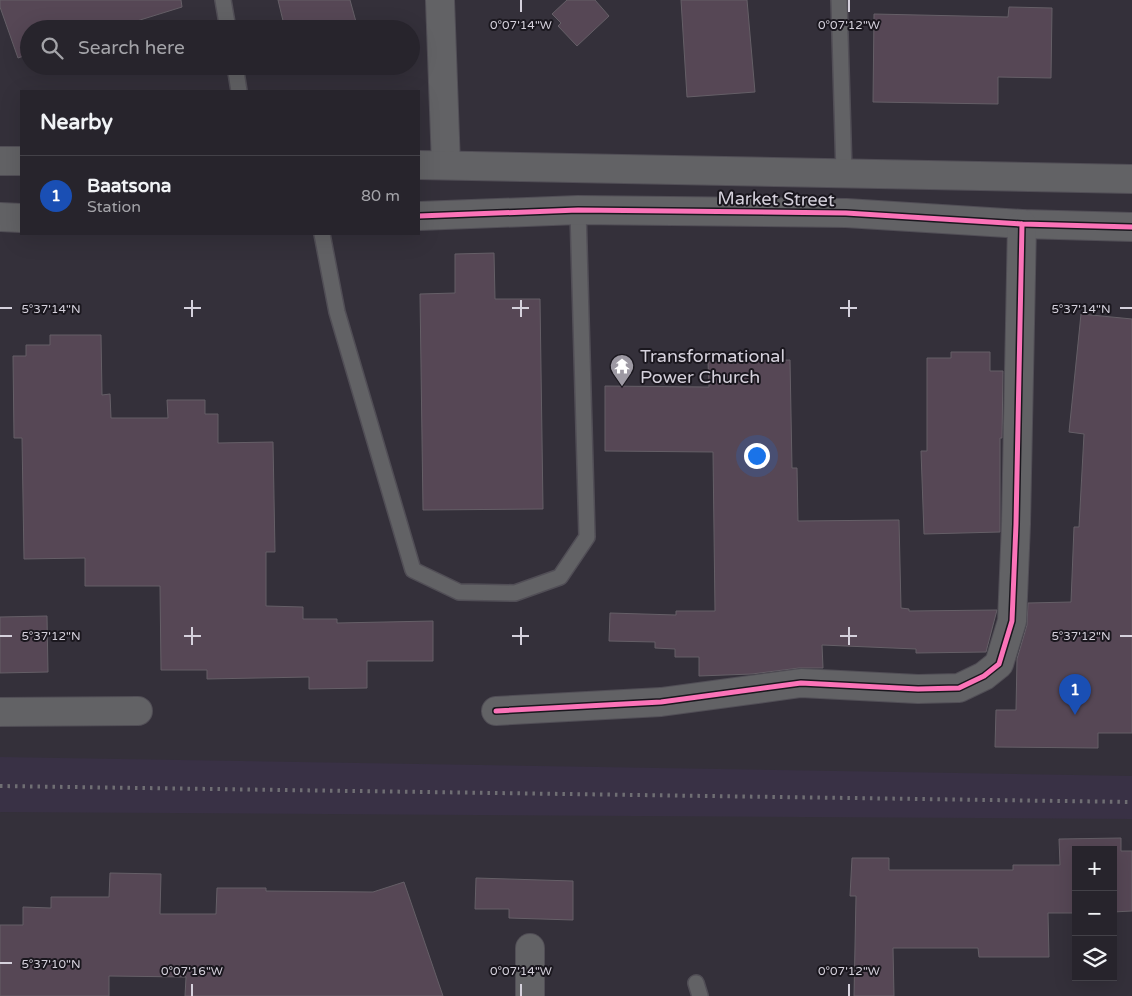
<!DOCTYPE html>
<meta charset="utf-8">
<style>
body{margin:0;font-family:"Varela Round",sans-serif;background:#2f2c34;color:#f1f3f6}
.controls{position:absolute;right:15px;bottom:15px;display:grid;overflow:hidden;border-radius:0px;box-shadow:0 5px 20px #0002}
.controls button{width:45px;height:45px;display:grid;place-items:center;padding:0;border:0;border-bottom:1px solid #434148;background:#27242c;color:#f1f3f6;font:25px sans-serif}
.you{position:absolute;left:756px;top:455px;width:18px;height:18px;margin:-12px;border:4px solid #fff;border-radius:50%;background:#1a73e8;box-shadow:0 0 0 8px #1a73e833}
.badge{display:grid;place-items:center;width:32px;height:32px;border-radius:50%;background:#b45309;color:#fff;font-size:16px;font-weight:700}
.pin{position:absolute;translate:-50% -41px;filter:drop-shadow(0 1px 2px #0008)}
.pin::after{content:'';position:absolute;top:26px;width:18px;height:15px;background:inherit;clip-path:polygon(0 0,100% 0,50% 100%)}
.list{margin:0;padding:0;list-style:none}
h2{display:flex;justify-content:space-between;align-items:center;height:65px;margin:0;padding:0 20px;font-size:21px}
h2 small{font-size:16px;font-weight:400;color:#a4a4a9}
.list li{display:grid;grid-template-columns:32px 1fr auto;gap:15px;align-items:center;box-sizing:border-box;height:80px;padding:0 20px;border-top:1px solid #434148}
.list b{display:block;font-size:19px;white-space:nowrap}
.list p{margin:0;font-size:16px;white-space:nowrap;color:#a4a4a9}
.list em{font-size:16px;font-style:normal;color:#a4a4a9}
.icon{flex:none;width:28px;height:28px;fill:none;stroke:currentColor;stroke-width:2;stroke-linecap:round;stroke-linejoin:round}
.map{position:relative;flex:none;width:1132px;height:996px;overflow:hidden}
.search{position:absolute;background:#27242c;box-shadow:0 5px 20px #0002;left:20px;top:20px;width:400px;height:55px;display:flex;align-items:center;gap:12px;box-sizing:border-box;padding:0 18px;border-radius:28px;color:#a4a4a9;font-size:19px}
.panel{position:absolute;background:#27242c;box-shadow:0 5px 20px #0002;left:20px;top:90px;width:400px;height:145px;border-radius:0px}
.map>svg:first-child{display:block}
</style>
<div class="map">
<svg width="1132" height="996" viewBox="0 0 1132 996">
<rect width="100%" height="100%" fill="#34303a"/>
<!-- built -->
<polygon fill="#393145" points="0,757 1132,776 1132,819 0,812"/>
<!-- building -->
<g fill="#564755" stroke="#655f67">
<polygon points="0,0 181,0 182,7 111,29 29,29 29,54 18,58 0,7"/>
<polygon points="278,0 350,0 358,29 285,29"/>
<polygon points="567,0 595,0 609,16 577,46 558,26 561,23 552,14"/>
<polygon points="681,0 747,0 755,92 687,97"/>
<polygon points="1009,7 1052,8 1051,78 998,77 998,104 873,102 874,14 1008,17"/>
<polygon points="494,253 495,299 540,299 543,509 423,510 420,294 455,293 455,254"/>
<polygon points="1081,314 1132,319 1132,733 1098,733 1098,748 995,747 996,710 1016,710 1017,659 1027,625 1028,603 1071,602 1074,527 1079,527 1084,434 1069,432"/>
<polygon points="50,335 101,335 102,395 110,394 111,418 168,418 167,400 205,400 205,414 218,414 218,443 273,442 275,552 266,552 266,606 303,607 303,619 337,619 337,623 433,621 433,661 367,661 367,688 309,689 309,677 207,679 207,670 161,670 160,586 85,586 85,558 24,559 22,438 14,438 13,356 26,356 26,345 50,345"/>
<polygon points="951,352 990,352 990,371 1003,371 1002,438 1000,438 1000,532 924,534 921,451 927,451 927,358 951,358"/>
<polygon points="790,360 792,468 797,468 798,521 899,520 901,608 909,609 909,611 997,610 986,652 916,653 916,649 822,645 823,668 799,668 752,674 699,676 699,657 675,657 675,649 655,648 655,642 609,641 610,613 676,615 676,611 715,611 713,452 605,451 605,386 709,387 708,362"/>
<polygon points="47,616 48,672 0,673 0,617"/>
<polygon points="1121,838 1121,851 1132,851 1132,911 1113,912 1113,850 1076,850 1076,913 1048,913 1049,957 979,957 978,948 893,948 894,996 854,996 856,896 850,896 852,858 889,858 889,870 1013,870 1013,865 1060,865 1059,839"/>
<polygon points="110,873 161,874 160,914 216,914 217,888 266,888 266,891 373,892 404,882 443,996 185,996 186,977 109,976 109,996 0,996 0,925 23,925 23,907 51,908 51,897 109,897"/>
<polygon points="476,878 573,881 573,920 509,918 509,909 475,909"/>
</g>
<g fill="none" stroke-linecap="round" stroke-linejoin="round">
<!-- lane casing -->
<g stroke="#514e56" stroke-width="18">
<g id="lane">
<polyline points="223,0 228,29"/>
<polyline points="839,0 844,173"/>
<polyline points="235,66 239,91"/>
<polyline points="322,234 337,312 413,570 459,592 515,593 560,577 587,537 578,210"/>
<polyline points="696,983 700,996"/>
</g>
</g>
<!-- street casing -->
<g stroke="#514e56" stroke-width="30">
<g id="street">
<polyline points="440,0 446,165"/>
<polyline points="0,161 21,161"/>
<polyline points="419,165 1132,179"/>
<polyline points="419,216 578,210 846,213 1022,224 1132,227"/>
<polyline points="0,217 21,218"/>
<polyline points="496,711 661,702 801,683 918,689 959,688 984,676 999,664 1012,621 1016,524 1022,224"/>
<polyline points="0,712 138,711"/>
<polyline points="530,996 530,948"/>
</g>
</g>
<!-- lane -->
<use href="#lane" stroke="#626265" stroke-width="15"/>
<!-- street -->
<use href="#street" stroke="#626265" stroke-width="28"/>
<!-- rail -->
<polyline stroke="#6f6e73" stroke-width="4" stroke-dasharray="2.5 5" stroke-linecap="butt" points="0,786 1132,802"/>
<!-- cycleway casing -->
<g stroke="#1a171e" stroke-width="8">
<g id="cycleway">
<polyline points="419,216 578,210 846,213 1022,224 1132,227"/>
<polyline points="496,711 661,702 801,683 918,689 959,688 984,676 999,664 1012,621 1016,524 1022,224"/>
</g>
</g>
<!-- cycleway -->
<use href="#cycleway" stroke="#fb73b8" stroke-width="5"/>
</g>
<!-- ticks -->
<path fill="none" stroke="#d5d1dc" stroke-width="2" d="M521 0V12M849 0V12M192 300V317M521 300V317M849 300V317M0 308H12M184 308H201M512 308H529M840 308H857M1120 308H1132M192 627V645M521 627V645M849 627V645M0 636H12M184 636H201M512 636H529M840 636H857M1120 636H1132M0 963H12M192 984V996M521 984V996M849 984V996"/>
<!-- icons -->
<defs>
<g id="temple-pin" transform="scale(1.25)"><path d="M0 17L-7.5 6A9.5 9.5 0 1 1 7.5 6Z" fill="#9d99a3" stroke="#1a171e"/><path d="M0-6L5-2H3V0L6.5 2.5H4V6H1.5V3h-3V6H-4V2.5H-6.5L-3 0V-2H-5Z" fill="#fff"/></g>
</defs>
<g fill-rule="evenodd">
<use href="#temple-pin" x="622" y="366"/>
</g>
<g text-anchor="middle" stroke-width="4" stroke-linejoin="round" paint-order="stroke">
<!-- street labels -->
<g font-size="18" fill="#d5d1dc" stroke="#1a171e">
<text transform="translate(776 199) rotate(1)" y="6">Market Street</text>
</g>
<!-- poi labels -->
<g font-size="18" fill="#d5d1dc" stroke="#1a171e" text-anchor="start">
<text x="640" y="362">Transformational<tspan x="640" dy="21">Power Church</tspan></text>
</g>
</g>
<g font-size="12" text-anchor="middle" fill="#d5d1dc" stroke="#1a171e" stroke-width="4" stroke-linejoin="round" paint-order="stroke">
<text x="521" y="29">0°07'14"W</text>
<text x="849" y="29">0°07'12"W</text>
<text x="51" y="313">5°37'14"N</text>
<text x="1081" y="313">5°37'14"N</text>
<text x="51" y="640">5°37'12"N</text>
<text x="1081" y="640">5°37'12"N</text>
<text x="51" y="968">5°37'10"N</text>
<text x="192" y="975">0°07'16"W</text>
<text x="521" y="975">0°07'14"W</text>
<text x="849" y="975">0°07'12"W</text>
</g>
</svg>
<div class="controls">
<button>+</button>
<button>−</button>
<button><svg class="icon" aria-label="layers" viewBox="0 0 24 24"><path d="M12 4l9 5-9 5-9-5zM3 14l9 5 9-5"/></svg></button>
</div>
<div class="you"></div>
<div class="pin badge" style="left:1075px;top:715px;background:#1a4fb4">1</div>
<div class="search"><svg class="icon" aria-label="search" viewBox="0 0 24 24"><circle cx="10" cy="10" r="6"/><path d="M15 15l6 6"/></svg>Search here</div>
<section class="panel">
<h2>Nearby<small></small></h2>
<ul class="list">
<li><span class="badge" style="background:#1a4fb4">1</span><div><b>Baatsona</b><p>Station</p></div><em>80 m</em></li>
</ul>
</section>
</div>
